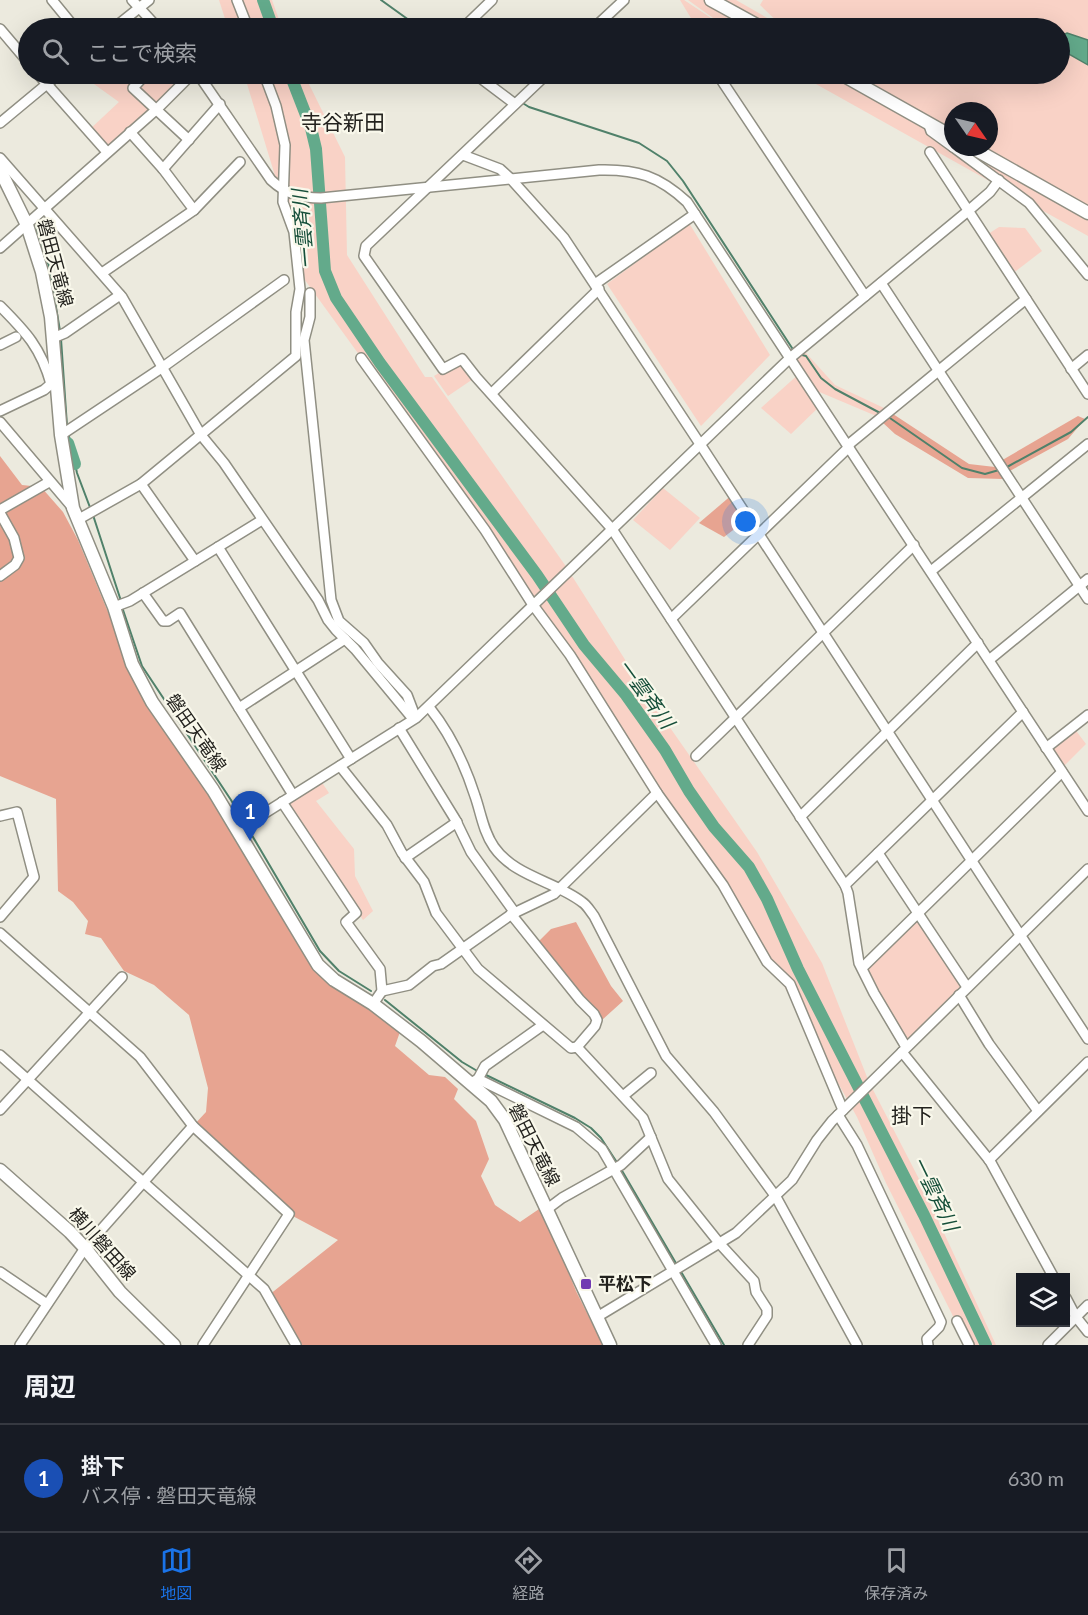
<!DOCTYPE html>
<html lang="ja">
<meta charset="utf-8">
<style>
body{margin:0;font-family:Lato,"Noto Sans JP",sans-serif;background:#242831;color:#f1f3f6}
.controls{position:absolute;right:18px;bottom:18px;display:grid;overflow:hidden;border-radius:0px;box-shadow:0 6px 24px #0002}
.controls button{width:54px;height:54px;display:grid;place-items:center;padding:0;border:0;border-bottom:2px solid #363941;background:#171b24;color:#f1f3f6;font:30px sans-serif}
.compass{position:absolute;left:944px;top:102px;width:54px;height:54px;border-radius:50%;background:#171b24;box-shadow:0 6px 24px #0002;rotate:124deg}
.you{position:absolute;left:746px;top:522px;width:21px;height:21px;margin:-15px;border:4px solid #fff;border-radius:50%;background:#1a73e8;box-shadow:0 0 0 9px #1a73e833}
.badge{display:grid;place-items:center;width:39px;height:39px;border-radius:50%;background:#1a73e8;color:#fff;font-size:20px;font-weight:700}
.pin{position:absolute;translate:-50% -50px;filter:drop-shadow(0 2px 3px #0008)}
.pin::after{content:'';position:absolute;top:32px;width:21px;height:18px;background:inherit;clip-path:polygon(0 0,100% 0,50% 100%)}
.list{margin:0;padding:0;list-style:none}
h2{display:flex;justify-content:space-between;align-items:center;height:78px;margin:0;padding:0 24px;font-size:26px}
h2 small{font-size:20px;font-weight:400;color:#9ea1a6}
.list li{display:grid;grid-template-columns:39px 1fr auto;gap:18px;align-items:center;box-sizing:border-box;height:108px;padding:0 24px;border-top:2px solid #363941}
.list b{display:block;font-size:22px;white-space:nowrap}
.list p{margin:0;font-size:20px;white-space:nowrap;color:#9ea1a6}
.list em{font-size:20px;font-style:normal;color:#9ea1a6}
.icon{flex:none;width:33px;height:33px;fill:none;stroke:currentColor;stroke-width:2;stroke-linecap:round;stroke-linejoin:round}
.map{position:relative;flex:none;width:1088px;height:1345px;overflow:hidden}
.search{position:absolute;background:#171b24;box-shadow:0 6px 24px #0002;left:18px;right:18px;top:18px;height:66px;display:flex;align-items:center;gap:15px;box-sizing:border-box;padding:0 21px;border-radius:33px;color:#9ea1a6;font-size:22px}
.sheet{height:186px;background:#171b24}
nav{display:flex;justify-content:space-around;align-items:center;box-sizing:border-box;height:84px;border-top:2px solid #363941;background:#171b24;font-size:16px;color:#9ea1a6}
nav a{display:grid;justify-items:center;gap:3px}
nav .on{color:#1a73e8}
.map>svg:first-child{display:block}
</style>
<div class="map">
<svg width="1088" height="1345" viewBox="0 0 1088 1345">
<rect width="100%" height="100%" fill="#eceade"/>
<!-- green -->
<g fill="#f9d2c6" fill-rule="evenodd">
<polygon points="219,0 272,0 282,28 228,28"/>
<polygon points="680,0 684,0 726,28 697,28"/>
<path d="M688 0H736L783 27 760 5 763 0H1088V236L798 74H1060V28H727ZM953 111H989V147H953Z"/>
<polygon points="80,74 191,74 104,149 88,131 119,102"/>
<polygon points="244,74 304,74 345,157 347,255 425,377 432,377 565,565 650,699 757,852 822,963 869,1082 918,1177 996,1345 964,1345 952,1314 886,1183 857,1117 736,900 410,425 302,276 283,202"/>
<polygon points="689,223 770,355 701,426 607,284"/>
<polygon points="999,227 1025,228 1042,251 1012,274 985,236"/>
<polygon points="806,353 835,385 884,408 881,418 817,391 795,358"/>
<polygon points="462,359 476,377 448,396 434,376"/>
<polygon points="800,373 821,405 791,434 761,408"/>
<polygon points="663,488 700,518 670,550 633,520"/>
<polygon points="1074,728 1086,744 1064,766 1051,747"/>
<polygon points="321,781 329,793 316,801 354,849 355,876 373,911 363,920 287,804"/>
<polygon points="918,913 961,987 908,1042 864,970"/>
</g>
<!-- forest -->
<g fill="#e7a491">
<polygon points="893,414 969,464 995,467 1002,475 1003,479 968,478 895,434 881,421"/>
<polygon points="1078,416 1085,419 1068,439 1006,473 999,462"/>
<polygon points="0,456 22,485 41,487 63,512 78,540 113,624 125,663 155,714 203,785 316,972 362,1001 401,1029 395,1046 429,1075 445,1077 458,1089 454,1099 476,1121 489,1159 481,1176 495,1205 520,1222 542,1207 576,1291 603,1345 297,1345 269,1295 338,1240 289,1214 193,1126 206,1112 208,1088 189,1015 154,985 124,971 101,938 85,934 88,921 73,902 58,891 56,799 0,776"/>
<polygon points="733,494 749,518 724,537 699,523"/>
<polygon points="576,922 611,986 623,1001 602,1020 538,942 551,929"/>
</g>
<!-- water -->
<polygon fill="#63aa8b" stroke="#50816a" stroke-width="1.5" points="1067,33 1088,40 1088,65 1060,49 1060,36"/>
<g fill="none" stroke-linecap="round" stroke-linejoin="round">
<!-- stream -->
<g stroke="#50816a" stroke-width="2">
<polyline points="381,0 420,28"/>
<polyline points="521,102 529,107 639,143 667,161 683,181 794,351"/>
<polyline points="34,223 49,266 60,331"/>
<polyline points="61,339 67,426"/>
<polyline points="798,354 806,356 821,378 835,389 882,414"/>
<polyline points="887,416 962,468 985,474 999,470"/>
<polyline points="68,432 77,473 91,510"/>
<polyline points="1007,467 1071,432 1088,417"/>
<polyline points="93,515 121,601"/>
<polyline points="122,607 142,666 231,800 241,817"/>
<polyline points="250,832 320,951 339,971 371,991"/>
<polyline points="385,1000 462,1062 479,1072"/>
<polyline points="484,1074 575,1118 591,1128 601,1138 618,1164"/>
<polyline points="621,1169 677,1265"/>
<polyline points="680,1270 724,1345"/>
</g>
<!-- river -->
<g stroke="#63aa8b" stroke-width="12">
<polyline points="263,0 273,28"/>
<polyline points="290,74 311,128 316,149 325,271 336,298 380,363 537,575 584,645 626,695 665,750 689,791 714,827 749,867 767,899 798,969 924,1215 986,1345"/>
<polyline points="68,443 75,464"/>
</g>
<!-- minor casing -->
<g stroke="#908f83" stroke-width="12">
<g id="minor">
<polyline points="52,0 75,28"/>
<polyline points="132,0 158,28"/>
<polyline points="237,0 248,28"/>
<polyline points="114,28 149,0"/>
<polyline points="463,28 492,0"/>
<polyline points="594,28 624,0"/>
<polyline points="0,29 28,62"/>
<polyline points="38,74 107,152"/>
<polyline points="146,74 133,88 189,140"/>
<path d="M198 74 271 180C286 194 301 198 321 198L599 170C637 169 659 176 687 202L1088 811"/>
<polyline points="475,74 515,104"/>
<polyline points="547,74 366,246 364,256 443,369 462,359 476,377 612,529 845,885 848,893 859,963 874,993 906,1047"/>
<polyline points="722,81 865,296"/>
<polyline points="0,123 59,74"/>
<polyline points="929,125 931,131 953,147"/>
<polyline points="130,132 163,169 194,210"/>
<polyline points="953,147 1029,203 1088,275"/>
<polyline points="930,152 1088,394"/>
<polyline points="463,155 500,169 511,179 564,238 700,444 1088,1039"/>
<polyline points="0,158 122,297 201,435 224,463 318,600 328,620 336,630 355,649 413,719"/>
<polyline points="163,169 220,104"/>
<polyline points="0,248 157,109 192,74"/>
<polyline points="102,273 194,210 240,162"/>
<polyline points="881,283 1088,599"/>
<polyline points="595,284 695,214"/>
<polyline points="310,293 310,317 304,340 331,600 339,621 364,643 378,663 407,695 415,716"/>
<path d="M0 306C26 332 41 348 51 384L56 383"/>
<polyline points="53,338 65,333 120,295"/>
<polyline points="0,345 16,337"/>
<polyline points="361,358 485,530 533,605 570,655 657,793 723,885 767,962 790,984 843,1110"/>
<polyline points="1071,369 1088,355"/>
<polyline points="492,393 599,289"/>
<polyline points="0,411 44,390 51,384"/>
<polyline points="0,422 73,508"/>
<polyline points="61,435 163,367 284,280"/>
<polyline points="848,445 1026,299"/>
<polyline points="141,484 195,561"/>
<polyline points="0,510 49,482"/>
<polyline points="0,513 14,538 19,558 15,565 0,576"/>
<polyline points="79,519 141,484 296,356 296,312 300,289 294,232 283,202 285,145 276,106 264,74"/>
<polyline points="218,547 351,759"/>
<polyline points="931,571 1088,444"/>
<polyline points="143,593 163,621 168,621 180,613 293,795"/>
<polyline points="114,607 130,601 262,520"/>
<polyline points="671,619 849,447"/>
<polyline points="989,660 1088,579"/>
<path d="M429 707C449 732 465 765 475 796 481 813 483 831 494 847 515 877 555 881 582 902 587 905 590 911 594 916L666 1056 714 1112 776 1197 857 1345"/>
<polyline points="239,708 345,639"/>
<polyline points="399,728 455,819 471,852 515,913"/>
<polyline points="1046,748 1088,715"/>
<polyline points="696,756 914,545"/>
<polyline points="340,766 387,825 402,853 424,882 436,913 478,969 571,1048 577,1047 643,1118 668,1179 720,1244 754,1281 756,1292 767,1309 767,1316 748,1345"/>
<polyline points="282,802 356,913 346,922 380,969 382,991 373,1004"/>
<polyline points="0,816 17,812 34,877 0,917"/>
<polyline points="800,817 978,643"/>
<polyline points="238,830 416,718 790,358 968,211 990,192 999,180"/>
<polyline points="878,853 967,987"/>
<polyline points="405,858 457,822"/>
<polyline points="845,885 1023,712"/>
<polyline points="511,914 580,1000 594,1014 597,1020 595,1026 577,1047"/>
<polyline points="0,933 140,1057 193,1126 289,1214 203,1345"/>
<polyline points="863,967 1062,772"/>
<polyline points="382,991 409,985 433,966 441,964 512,914 554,894 657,793"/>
<polyline points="959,995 989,1044 1038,1111"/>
<polyline points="902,1052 990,1161 1054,1278"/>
<polyline points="0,1055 264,1289 296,1345"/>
<polyline points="478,1079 485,1066 543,1025"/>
<polyline points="471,1083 478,1079 576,1127 602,1149 716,1345"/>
<polyline points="623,1096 651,1073"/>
<polyline points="0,1110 122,977"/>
<polyline points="838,1115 857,1145 941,1322 939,1327 927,1339 928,1345"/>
<polyline points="989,1160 1088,1062"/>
<polyline points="546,1210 562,1198 621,1165 651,1137"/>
<polyline points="0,1272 47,1304"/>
<polyline points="1066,1298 1076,1317 1088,1332"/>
<polyline points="597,1317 736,1233 792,1180 817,1140 832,1121 1088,869"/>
<polyline points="957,1321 969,1345"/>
<polyline points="20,1345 85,1248 193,1126"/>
<polyline points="1048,1345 1088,1305"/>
</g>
</g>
<!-- major casing -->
<g stroke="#908f83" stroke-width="15">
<g id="major">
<polyline points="711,0 762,28"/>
<polyline points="841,74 953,137"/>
<polyline points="971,147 1088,213"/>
<polyline points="0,170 27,225 42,272 51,317 61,435 73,508 114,607 132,664 152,702 213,790 318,965 334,980 373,1004 421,1041 491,1101 505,1120 610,1345"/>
<polyline points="0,1170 70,1232 85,1248 120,1292 174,1345"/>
</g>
</g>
<!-- minor -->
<use href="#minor" stroke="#fff" stroke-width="9"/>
<!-- major -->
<use href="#major" stroke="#fff" stroke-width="12"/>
</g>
<!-- markers -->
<rect fill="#713bb2" stroke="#f9f8eb" stroke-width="2" x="580" y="1278" width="12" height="12" rx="3"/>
<g text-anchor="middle" stroke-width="4.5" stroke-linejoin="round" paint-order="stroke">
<!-- street labels -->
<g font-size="18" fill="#23221e" stroke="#f9f8eb">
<text transform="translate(55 263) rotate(75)" y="6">磐田天竜線</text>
<text transform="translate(196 733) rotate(55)" y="6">磐田天竜線</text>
<text transform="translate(534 1145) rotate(63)" y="6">磐田天竜線</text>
<text transform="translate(102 1244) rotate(48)" y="6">横川磐田線</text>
</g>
<!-- poi labels -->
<g font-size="18" font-weight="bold" fill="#23221e" stroke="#f9f8eb" text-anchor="start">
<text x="598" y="1290">平松下</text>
</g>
<!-- water labels -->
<g font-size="20" font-style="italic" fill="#164f3a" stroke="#f9f8eb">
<text transform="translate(303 229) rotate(-95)" y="7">一雲斉川</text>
<text transform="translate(646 694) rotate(54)" y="7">一雲斉川</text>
<text transform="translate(935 1194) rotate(64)" y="7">一雲斉川</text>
</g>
<!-- quarter labels -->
<g font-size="21" fill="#23221e" stroke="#f9f8eb">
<text x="343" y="130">寺谷新田</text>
<text x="912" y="1123">掛下</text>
</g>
</g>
</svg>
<div class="controls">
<button><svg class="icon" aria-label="layers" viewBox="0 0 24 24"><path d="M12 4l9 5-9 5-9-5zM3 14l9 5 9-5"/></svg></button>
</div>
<svg class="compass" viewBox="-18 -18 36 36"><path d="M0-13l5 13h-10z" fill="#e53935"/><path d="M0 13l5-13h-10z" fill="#9ea1a6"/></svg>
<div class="you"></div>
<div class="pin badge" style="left:250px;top:841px;background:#1a4fb4">1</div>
<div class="search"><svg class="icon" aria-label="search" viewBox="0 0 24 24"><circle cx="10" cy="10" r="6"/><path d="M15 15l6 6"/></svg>ここで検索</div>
</div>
<section class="sheet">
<h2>周辺<small></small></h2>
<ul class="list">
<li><span class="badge" style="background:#1a4fb4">1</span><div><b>掛下</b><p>バス停 · 磐田天竜線</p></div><em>630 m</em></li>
</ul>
</section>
<nav>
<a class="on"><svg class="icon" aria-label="map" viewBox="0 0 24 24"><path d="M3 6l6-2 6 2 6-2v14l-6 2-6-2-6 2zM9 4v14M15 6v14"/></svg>地図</a>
<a><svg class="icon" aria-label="directions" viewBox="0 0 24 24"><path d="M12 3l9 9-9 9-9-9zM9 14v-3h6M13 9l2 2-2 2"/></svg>経路</a>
<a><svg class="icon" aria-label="saved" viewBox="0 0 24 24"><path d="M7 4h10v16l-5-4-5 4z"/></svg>保存済み</a>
</nav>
